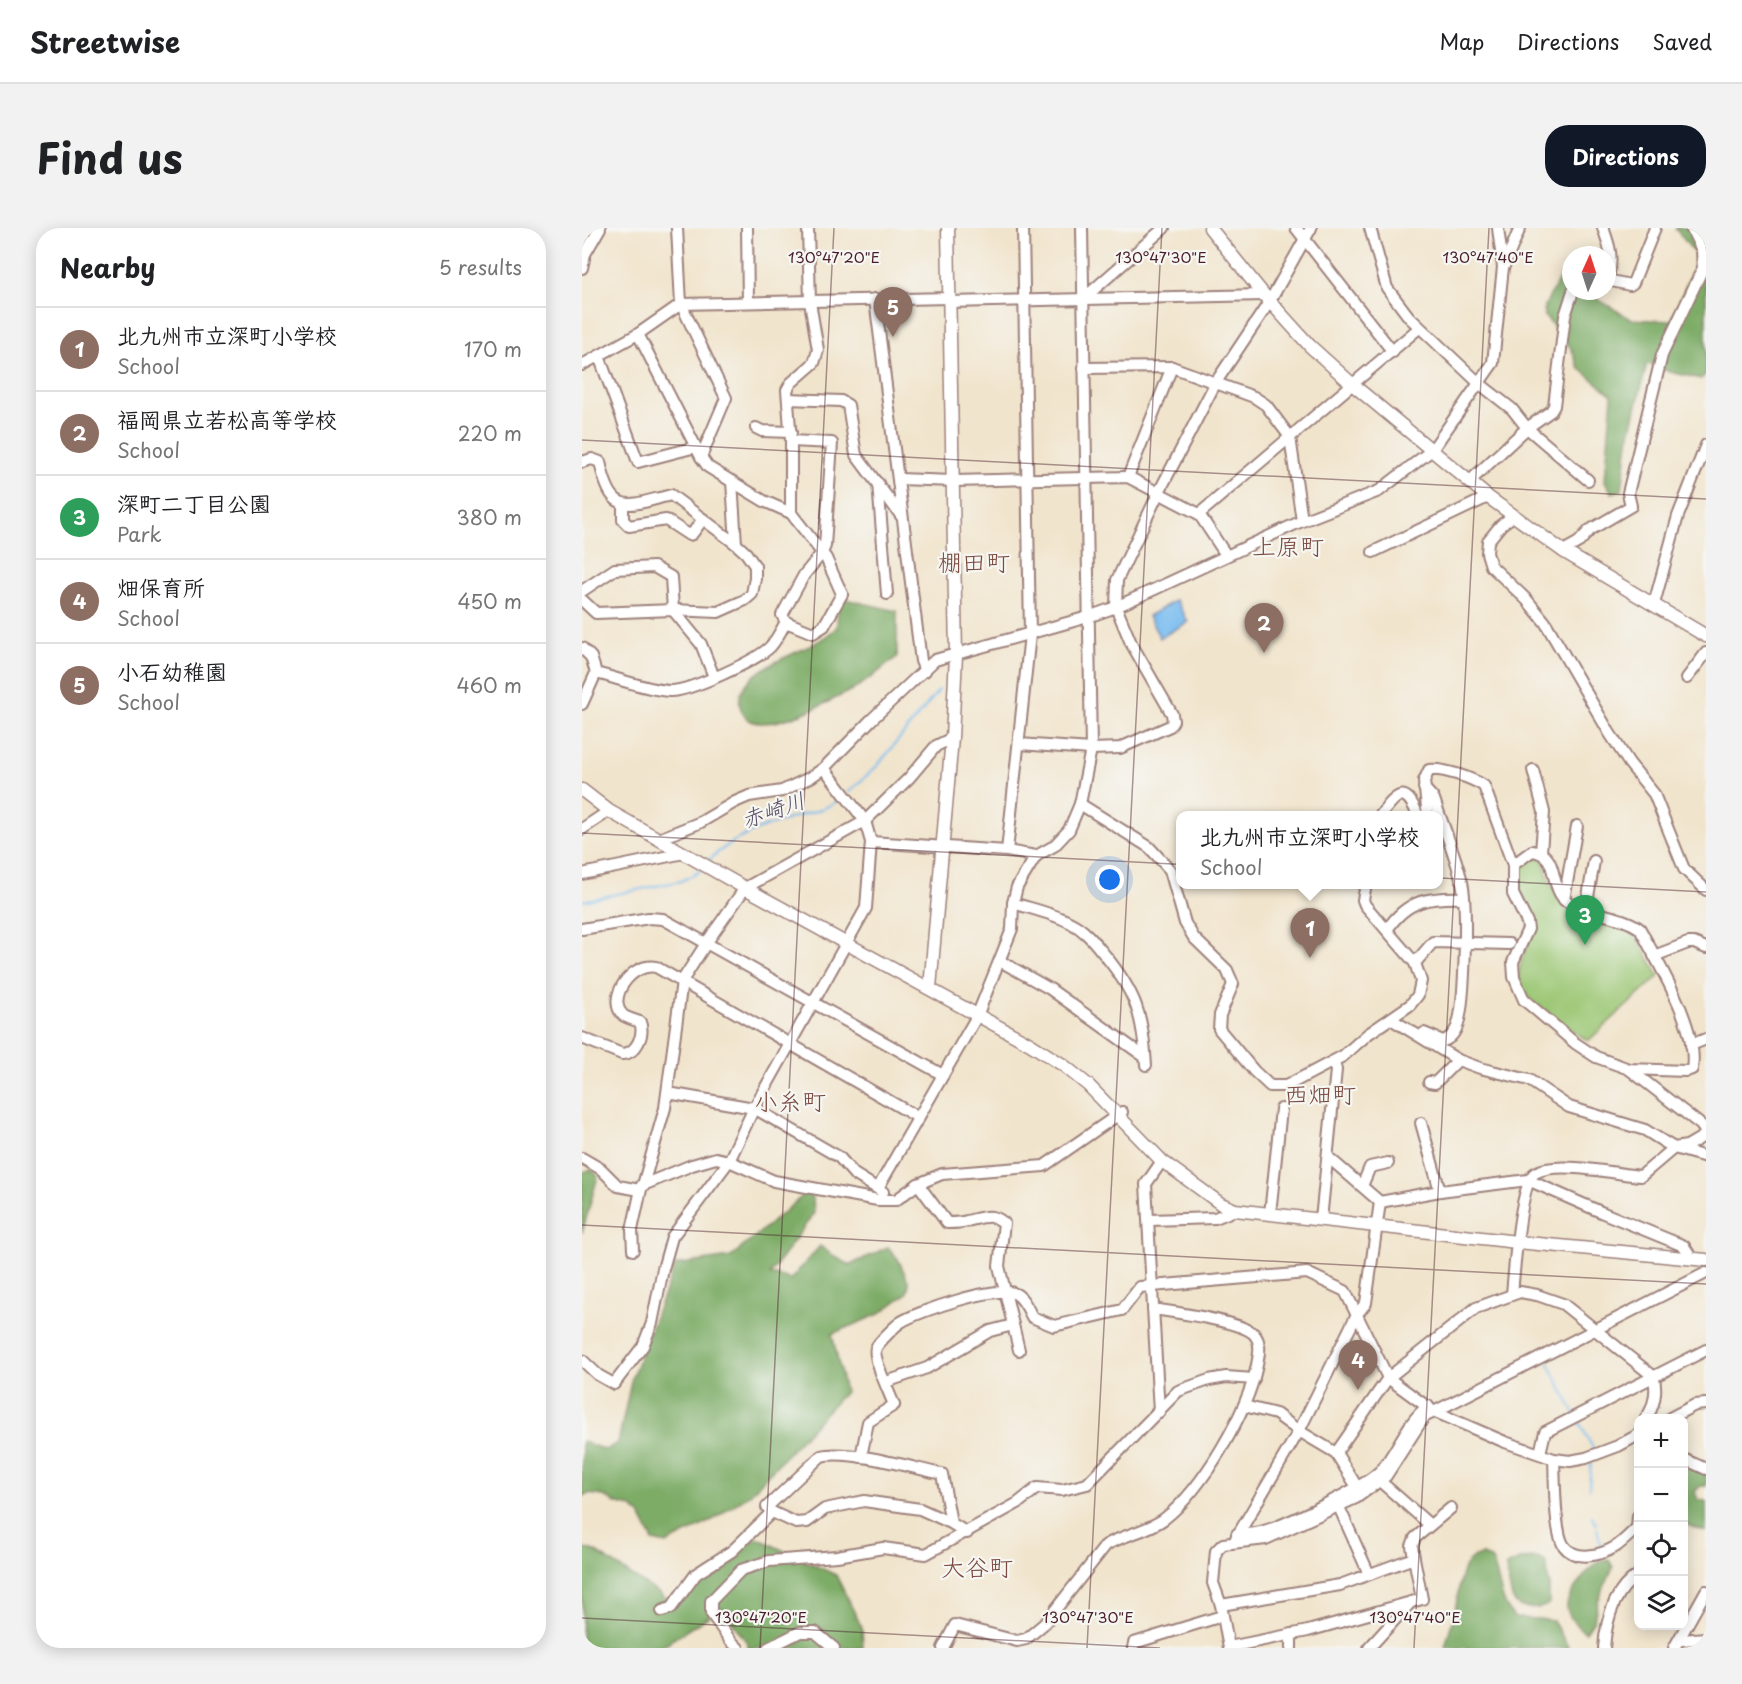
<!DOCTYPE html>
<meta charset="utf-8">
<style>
body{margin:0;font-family:"Playpen Sans","Klee One",sans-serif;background:#f2f2f2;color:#202124}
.controls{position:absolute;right:18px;bottom:18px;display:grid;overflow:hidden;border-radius:12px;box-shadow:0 3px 15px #0003}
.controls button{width:54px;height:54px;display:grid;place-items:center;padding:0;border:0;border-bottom:2px solid #e0e0e0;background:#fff;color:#202124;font:30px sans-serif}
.compass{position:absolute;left:980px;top:18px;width:54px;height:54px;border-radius:50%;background:#fff;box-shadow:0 3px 15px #0003;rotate:3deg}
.you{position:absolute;left:528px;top:652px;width:21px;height:21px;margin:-15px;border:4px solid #fff;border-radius:50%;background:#1a73e8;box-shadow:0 0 0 9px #1a73e833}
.badge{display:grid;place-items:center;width:39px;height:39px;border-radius:50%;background:#111827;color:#fff;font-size:20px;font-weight:700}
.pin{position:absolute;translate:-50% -50px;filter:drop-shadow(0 2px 3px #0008)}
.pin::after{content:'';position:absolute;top:32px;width:21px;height:18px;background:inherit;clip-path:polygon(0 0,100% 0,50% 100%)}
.popup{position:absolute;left:594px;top:583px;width:267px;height:78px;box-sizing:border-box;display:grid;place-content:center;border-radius:12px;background:#fff;filter:drop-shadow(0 2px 4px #0005);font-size:20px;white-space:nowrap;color:#757577}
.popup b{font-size:22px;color:#202124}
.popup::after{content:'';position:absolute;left:50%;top:100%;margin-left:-12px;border:12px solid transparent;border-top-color:#fff}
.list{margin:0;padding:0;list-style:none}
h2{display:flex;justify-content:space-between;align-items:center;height:78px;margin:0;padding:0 24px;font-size:26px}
h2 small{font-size:20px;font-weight:400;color:#757577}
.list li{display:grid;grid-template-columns:39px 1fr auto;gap:18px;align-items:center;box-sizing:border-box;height:84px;padding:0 24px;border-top:2px solid #e0e0e0}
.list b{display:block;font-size:22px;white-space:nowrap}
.list p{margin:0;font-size:20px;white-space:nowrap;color:#757577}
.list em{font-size:20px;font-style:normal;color:#757577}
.icon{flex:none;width:33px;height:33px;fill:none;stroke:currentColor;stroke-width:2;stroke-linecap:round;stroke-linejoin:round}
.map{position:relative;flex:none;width:1124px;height:1420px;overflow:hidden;border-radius:24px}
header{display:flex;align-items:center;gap:36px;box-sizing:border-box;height:84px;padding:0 30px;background:#fff;border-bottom:2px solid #e0e0e0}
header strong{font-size:28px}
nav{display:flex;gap:33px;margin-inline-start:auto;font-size:21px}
.intro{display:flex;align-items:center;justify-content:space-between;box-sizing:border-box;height:144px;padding:0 36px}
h1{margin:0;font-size:42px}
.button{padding:15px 27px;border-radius:24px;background:#111827;color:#fff;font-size:21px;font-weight:700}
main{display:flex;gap:36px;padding:0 36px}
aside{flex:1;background:#fff;border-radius:24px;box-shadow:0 3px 15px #0003}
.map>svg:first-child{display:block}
</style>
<header>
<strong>Streetwise</strong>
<nav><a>Map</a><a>Directions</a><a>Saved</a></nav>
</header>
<div class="intro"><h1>Find us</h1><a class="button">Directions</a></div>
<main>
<aside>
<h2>Nearby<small>5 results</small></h2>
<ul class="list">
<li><span class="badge" style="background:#8d6e63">1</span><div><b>北九州市立深町小学校</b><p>School</p></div><em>170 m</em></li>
<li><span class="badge" style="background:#8d6e63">2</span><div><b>福岡県立若松高等学校</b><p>School</p></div><em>220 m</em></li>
<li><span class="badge" style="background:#2e9e5b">3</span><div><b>深町二丁目公園</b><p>Park</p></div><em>380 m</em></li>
<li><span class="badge" style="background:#8d6e63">4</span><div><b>畑保育所</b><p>School</p></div><em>450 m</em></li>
<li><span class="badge" style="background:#8d6e63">5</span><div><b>小石幼稚園</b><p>School</p></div><em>460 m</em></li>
</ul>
</aside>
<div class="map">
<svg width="1124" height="1420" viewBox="0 0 1124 1420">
<rect width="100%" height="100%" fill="#f6f6f2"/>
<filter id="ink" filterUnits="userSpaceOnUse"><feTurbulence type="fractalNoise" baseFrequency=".0167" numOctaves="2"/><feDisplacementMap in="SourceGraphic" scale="12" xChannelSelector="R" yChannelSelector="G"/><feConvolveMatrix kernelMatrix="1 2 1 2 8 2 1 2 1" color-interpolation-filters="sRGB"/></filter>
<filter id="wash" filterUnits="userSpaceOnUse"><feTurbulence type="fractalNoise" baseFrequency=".008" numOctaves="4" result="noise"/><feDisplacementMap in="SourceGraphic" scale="24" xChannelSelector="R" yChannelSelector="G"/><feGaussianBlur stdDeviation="1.35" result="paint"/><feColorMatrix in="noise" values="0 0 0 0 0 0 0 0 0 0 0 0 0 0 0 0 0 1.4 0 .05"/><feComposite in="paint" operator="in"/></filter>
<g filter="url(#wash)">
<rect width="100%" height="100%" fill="#f1e4cc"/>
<!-- green -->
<path fill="#9cc774" stroke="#737350" stroke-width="1.5" d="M953 628 960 631C968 649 969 670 988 681L1050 701 1077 748 1006 813 952 775C923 748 944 728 952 698 941 679 918 639 953 628Z"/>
<!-- forest -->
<g fill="#7dac66" stroke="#646648" stroke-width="1.5">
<polygon points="1093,0 1124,0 1124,146 1119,151 1088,144 1065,135 1046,214 1040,262 1030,265 1023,253 1030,167 997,140 989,120 962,87 962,79 981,44 989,38 989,63 1015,63 1015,71 1049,91 1089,93 1110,43 1114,27"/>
<path d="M259 370 315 383V429C302 439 289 451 275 459 255 470 178 512 162 487 158 482 156 471 159 465 174 431 229 426 255 399L256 380Z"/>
<polygon points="9,941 16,948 0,1005 0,945"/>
<polygon points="223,966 231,970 232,985 188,1046 209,1051 238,1018 253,1029 268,1037 306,1019 316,1031 327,1055 325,1065 297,1086 250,1106 263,1164 168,1266 129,1293 84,1316 71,1313 58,1287 49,1279 33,1275 22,1268 7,1266 0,1268 0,1213 23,1222 36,1215 50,1149 93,1037 149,1029"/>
<polygon points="1102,1239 1124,1246 1124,1258 1118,1258 1113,1264 1116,1272 1124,1273 1124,1304 1102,1296"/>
<polygon points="175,1310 254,1347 280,1400 281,1420 166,1420 166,1416 140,1380 77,1420 0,1420 0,1321 11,1322 78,1366 87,1374"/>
<path d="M901 1327 910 1332C919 1352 916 1373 933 1390L957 1391 971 1393 987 1420H863C866 1407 870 1395 873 1382 878 1363 875 1329 901 1327Z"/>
<path d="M955 1330 964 1334 967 1356V1376C958 1382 938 1383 931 1372 929 1368 924 1343 924 1338L940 1331Z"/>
<path d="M1027 1332 1031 1339 1016 1373 1012 1392 1004 1404C996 1401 986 1389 985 1379 984 1368 1005 1343 1014 1336 1018 1333 1023 1333 1027 1332Z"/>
</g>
<!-- water -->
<polygon fill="#7abdf0" stroke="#626e8e" stroke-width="1.5" points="594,372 606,394 578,410 566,388"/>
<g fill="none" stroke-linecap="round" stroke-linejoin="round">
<!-- stream -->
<g stroke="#7abdf0" stroke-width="2">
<polyline points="267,564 295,538 357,462"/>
<path d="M126 633C151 609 180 599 213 589 229 584 247 581 260 569"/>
<polyline points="0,673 99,653 115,645 120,640"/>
<polyline points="966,1134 993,1186"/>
<polyline points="996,1192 1013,1224"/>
<polyline points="1007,1260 1009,1234"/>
<polyline points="1010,1288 1014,1296"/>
<polyline points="1015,1300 1019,1319"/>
</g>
</g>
</g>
<g filter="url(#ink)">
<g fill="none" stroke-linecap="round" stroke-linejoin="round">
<!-- minor casing -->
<g stroke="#9e827c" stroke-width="14">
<g id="minor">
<polyline points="95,0 99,76 144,170 119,229"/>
<polyline points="165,0 166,74"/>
<polyline points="714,0 811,124"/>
<polyline points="788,0 805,60 827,89 898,156 930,181 945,200 1006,252"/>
<path d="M1021 0C1027 16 1031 28 1027 45L1025 46"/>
<polyline points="922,38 938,0"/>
<polyline points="0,40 3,26 18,0"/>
<polyline points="1025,52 1048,57 1051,55 1073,0"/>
<polyline points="293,71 339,433 343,443"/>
<polyline points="501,71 582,0"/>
<polyline points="367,74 682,67"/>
<polyline points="56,106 119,229 126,239 182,273 209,285 244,330 260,366"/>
<polyline points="17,128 56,234 114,219"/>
<polyline points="0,137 56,106 99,76 367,70"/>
<polyline points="502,140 590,139 672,169 684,177 708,209 720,293"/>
<polyline points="206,171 259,173 266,177 274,227 320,289"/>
<polyline points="174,200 180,203 209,204"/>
<path d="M0 234 10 231 18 234C30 289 45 278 89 267L154 316 164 325 173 338V350L170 366 163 372 136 384 91 382 14 385 0 372"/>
<polyline points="546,249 590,139"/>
<polyline points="317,251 372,253 546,249 617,286 644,327"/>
<polyline points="150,253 154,316"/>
<polyline points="888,253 945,200 969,183 972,178 983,88 991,63"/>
<polyline points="296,255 305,366"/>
<polyline points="41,276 41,292 47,298 84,292 107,307 110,306 121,291"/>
<polyline points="209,285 209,213 205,162 209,155 232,135 236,122 228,74 226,0"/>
<polyline points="617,286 837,100"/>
<polyline points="931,288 919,297 906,313 905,325 909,338 945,372 963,394 1027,504 1047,535 1072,566 1102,641 1124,662"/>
<polyline points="981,323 997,314 1008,302 1049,278 1046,265 1080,127 1121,40 1120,22 1109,0"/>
<polyline points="791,324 906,269"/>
<polyline points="0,363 33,341 72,339 89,349 91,382 119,416 132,449"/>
<polyline points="1072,376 1096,288 1124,217"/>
<polyline points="204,394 200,387 222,347 240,325 243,318 250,215 209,213"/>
<polyline points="0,420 9,429 14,445"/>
<polyline points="1105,450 1124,425"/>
<path d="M0 476 14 445C38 451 63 461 87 463 107 464 176 432 189 418 195 411 199 402 204 394L231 405 242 398 260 366"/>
<polyline points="370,510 354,518 327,550 283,593 163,660 125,714 100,753 83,880 61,957 110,937 134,930 147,933 192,953 296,972 314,972 336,956 360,946 462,938 540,884"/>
<polyline points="437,516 509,521 538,520 588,498 591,493 590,486 549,415 534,379 535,352 576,266 634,154 688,73 729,0"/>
<polyline points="951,542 962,584 959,624"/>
<polyline points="498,576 567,619 588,642 603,695 612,710 645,742 651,756 638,787 637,801 672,843 688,858 704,858 761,828 786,806 828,777 836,767 839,753 833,735 783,677 781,672 784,656"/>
<path d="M798 588C814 567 823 555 836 588"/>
<path d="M846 588 842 553 847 542C861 540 890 550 902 558L931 637V666L945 694 946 701 931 734 932 749 942 772 993 815 1014 829 1047 841 1104 843 1110 841C1117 801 1077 737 1058 701 1040 686 994 685 981 670 967 654 977 626 950 623L931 637"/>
<polyline points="0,601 27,583"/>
<polyline points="77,611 119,594 153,574 167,568 200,563 229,549 242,540 289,492 353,432 506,389 534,379 720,293 797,263 850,222 911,135 921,39 916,0"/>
<polyline points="289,614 425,623 454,628"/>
<polyline points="425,623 448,406 441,0"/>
<polyline points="0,646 102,625"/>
<polyline points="982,672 995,598"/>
<path d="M431 675C450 681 471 685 489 695 503 702 512 714 522 726 554 765 561 787 564 837"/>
<polyline points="1004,681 1012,633"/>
<polyline points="0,701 67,690 81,691 361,847"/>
<path d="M805 702C825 671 848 669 882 670"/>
<polyline points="1072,728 1106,715 1112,715 1124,720"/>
<polyline points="418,733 468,761 563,829"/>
<polyline points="833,735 851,714 927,716"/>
<polyline points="809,791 876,832 898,840 947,852 987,879 1063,902 1092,920 1124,929"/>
<path d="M842 805 861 813C868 811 871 807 874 801 884 782 885 676 880 654 873 626 861 598 852 571L842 560"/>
<path d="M0 810 40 826C54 826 63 807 58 794 53 792 44 790 41 787 24 771 49 734 74 739L337 890"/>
<polyline points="1109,817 1124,811"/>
<polyline points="847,854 853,855 876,832"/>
<polyline points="86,865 172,880 257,929 272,946 301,964"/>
<polyline points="839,895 858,963"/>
<polyline points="746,929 798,974"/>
<polyline points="0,930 19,941 36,958 58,962"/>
<path d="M336 956 365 995C372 995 379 995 385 993 399 990 410 984 422 995L417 1038 437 1122"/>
<polyline points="780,958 788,939 806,935"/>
<polyline points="296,960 395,788 430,701 431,675 435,659 454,628 472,618 487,602 498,576 509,521 500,0"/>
<polyline points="798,974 858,963 946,952 1019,984 1102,1018 1110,1031"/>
<polyline points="688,986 699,881"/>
<polyline points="568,992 633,990 653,982"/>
<polyline points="739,992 754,842 752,834"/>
<polyline points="51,1022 50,1002 60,957"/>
<path d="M930 1066C932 1046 938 954 953 945 974 932 1034 946 1059 948L1092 920 1105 918 1122 908 1123 903 1119 897 1047 841"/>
<polyline points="0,1132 16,1147 32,1156 61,1118 70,1095 81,1041 90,1009 147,933 172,880 284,680 289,614 283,593 242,540"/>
<polyline points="304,1154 345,1140 408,1103 431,1097"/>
<polyline points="662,1178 694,1186 717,1203 754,1225 775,1259"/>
<polyline points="577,1184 564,956 580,933"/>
<polyline points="1088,1190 1113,1177 1124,1176"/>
<path d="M754 1225 806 1150 894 1080 938 1064 955 1067 981 1076 1071 1148C1076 1161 1072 1180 1064 1190"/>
<polyline points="958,1225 963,1204 1124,1122"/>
<path d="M279 1229 286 1194 312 1177C308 1166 290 1129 294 1120 296 1115 314 1097 319 1094 337 1083 416 1056 434 1066 442 1071 446 1081 450 1089L472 1098 540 1082 558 1059 725 1045 763 1063 806 1150 851 1183 923 1214 972 1231 988 1233 1004 1230 1036 1218 1056 1207"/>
<path d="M972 1231C973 1250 972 1304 982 1318 994 1334 1019 1327 1033 1319 1041 1314 1048 1306 1055 1300L1056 1288"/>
<polyline points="1102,1231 1124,1241"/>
<polyline points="799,1254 848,1297"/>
<polyline points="757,1279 787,1346"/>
<path d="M369 1295 360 1246C331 1240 266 1221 239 1228L185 1279 190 1284 214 1295 225 1294 243 1281 282 1273 338 1281 369 1295 385 1305"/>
<path d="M655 1306C662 1306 668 1306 674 1305 697 1301 786 1258 800 1241 817 1220 825 1194 846 1178"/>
<polyline points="654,1310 717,1203 775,1086 784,1075 798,974"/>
<polyline points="832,1330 830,1318 833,1310 869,1280"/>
<polyline points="639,1377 758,1357 832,1330 840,1371 726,1403 647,1419"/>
<polyline points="80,1383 89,1380 114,1346 150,1323 190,1284"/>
<polyline points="709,1406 709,1420"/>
<polyline points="1100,1412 1124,1410"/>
<polyline points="156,1420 148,1412 129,1385 129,1373 159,1342 187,1333 255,1328 301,1320 344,1326 436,1275 455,1260 480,1262 505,1256 596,1163 627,1152 644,1149 672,1151"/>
<polyline points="186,1420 218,1404 233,1404 252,1420"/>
<path d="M361 1420 373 1397 435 1413 444 1411 463 1395 524 1317C543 1306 564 1304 582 1291 621 1261 665 1185 675 1137 677 1126 680 1115 672 1106 658 1093 592 1084 571 1081"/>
<polyline points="551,1420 552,1415 640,1388"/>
<polyline points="647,1420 639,1377 631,1355 634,1323 641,1316 684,1311 774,1270 804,1248 842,1189 1124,1045"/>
<polyline points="787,1420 829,1374"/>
<path d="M1022 1420C1024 1392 1032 1362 1056 1347"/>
<polyline points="1092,1420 1124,1363"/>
</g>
</g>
<!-- tertiary casing -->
<g stroke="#9e827c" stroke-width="15">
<g id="tertiary">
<polyline points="628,0 682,67 728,118 770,156 906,269 981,323 1124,408"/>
<polyline points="0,562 27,583 163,660 448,816 481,837 506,857 580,933 639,976 653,982 935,1014 1124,1032"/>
<polyline points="348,760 370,510 374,427 366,0"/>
</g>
</g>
<!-- minor -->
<use href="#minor" stroke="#fff" stroke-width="10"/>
<!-- tertiary -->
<use href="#tertiary" stroke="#fff" stroke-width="12"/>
</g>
</g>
<!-- ticks -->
<path fill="none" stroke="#4a1f2b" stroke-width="1.5" stroke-opacity="0.45" d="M0 212 1124 271M0 605 1124 664M0 997 1124 1056M0 1390 578 1420M178 1420 252 0M505 1420 580 0M832 1420 907 0"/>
<g text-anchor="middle" stroke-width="4.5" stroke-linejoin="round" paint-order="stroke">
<!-- water labels -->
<g font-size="22" font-style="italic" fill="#584e66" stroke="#f6f6f2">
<text transform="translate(191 582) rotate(-19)" y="8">赤崎川</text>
</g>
<!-- quarter labels -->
<g font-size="24" fill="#7b4a40" stroke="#f6f6f2">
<text x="706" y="327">上原町</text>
<text x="392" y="343">棚田町</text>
<text x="738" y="875">西畑町</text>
<text x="208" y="882">小糸町</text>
<text x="395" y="1348">大谷町</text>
</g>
</g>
<g font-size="15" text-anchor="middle" fill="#4a1f2b" stroke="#f6f6f2" stroke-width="4.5" stroke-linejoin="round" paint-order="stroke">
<text x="252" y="35">130°47'20"E</text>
<text x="579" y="35">130°47'30"E</text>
<text x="906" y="35">130°47'40"E</text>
<text x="179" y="1395">130°47'20"E</text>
<text x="506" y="1395">130°47'30"E</text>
<text x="833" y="1395">130°47'40"E</text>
</g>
</svg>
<div class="controls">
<button>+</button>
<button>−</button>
<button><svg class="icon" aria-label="locate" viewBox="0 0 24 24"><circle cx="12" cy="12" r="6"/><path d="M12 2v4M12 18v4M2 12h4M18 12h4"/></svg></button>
<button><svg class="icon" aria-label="layers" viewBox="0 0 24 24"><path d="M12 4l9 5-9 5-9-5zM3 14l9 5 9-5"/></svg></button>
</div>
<svg class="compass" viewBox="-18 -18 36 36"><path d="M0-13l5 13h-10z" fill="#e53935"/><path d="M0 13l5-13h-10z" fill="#757577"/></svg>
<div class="you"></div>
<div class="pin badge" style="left:728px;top:730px;background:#8d6e63">1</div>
<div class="popup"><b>北九州市立深町小学校</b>School</div>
<div class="pin badge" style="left:682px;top:425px;background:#8d6e63">2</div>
<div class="pin badge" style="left:1003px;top:717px;background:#2e9e5b">3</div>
<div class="pin badge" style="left:776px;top:1162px;background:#8d6e63">4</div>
<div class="pin badge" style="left:311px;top:109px;background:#8d6e63">5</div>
</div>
</main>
